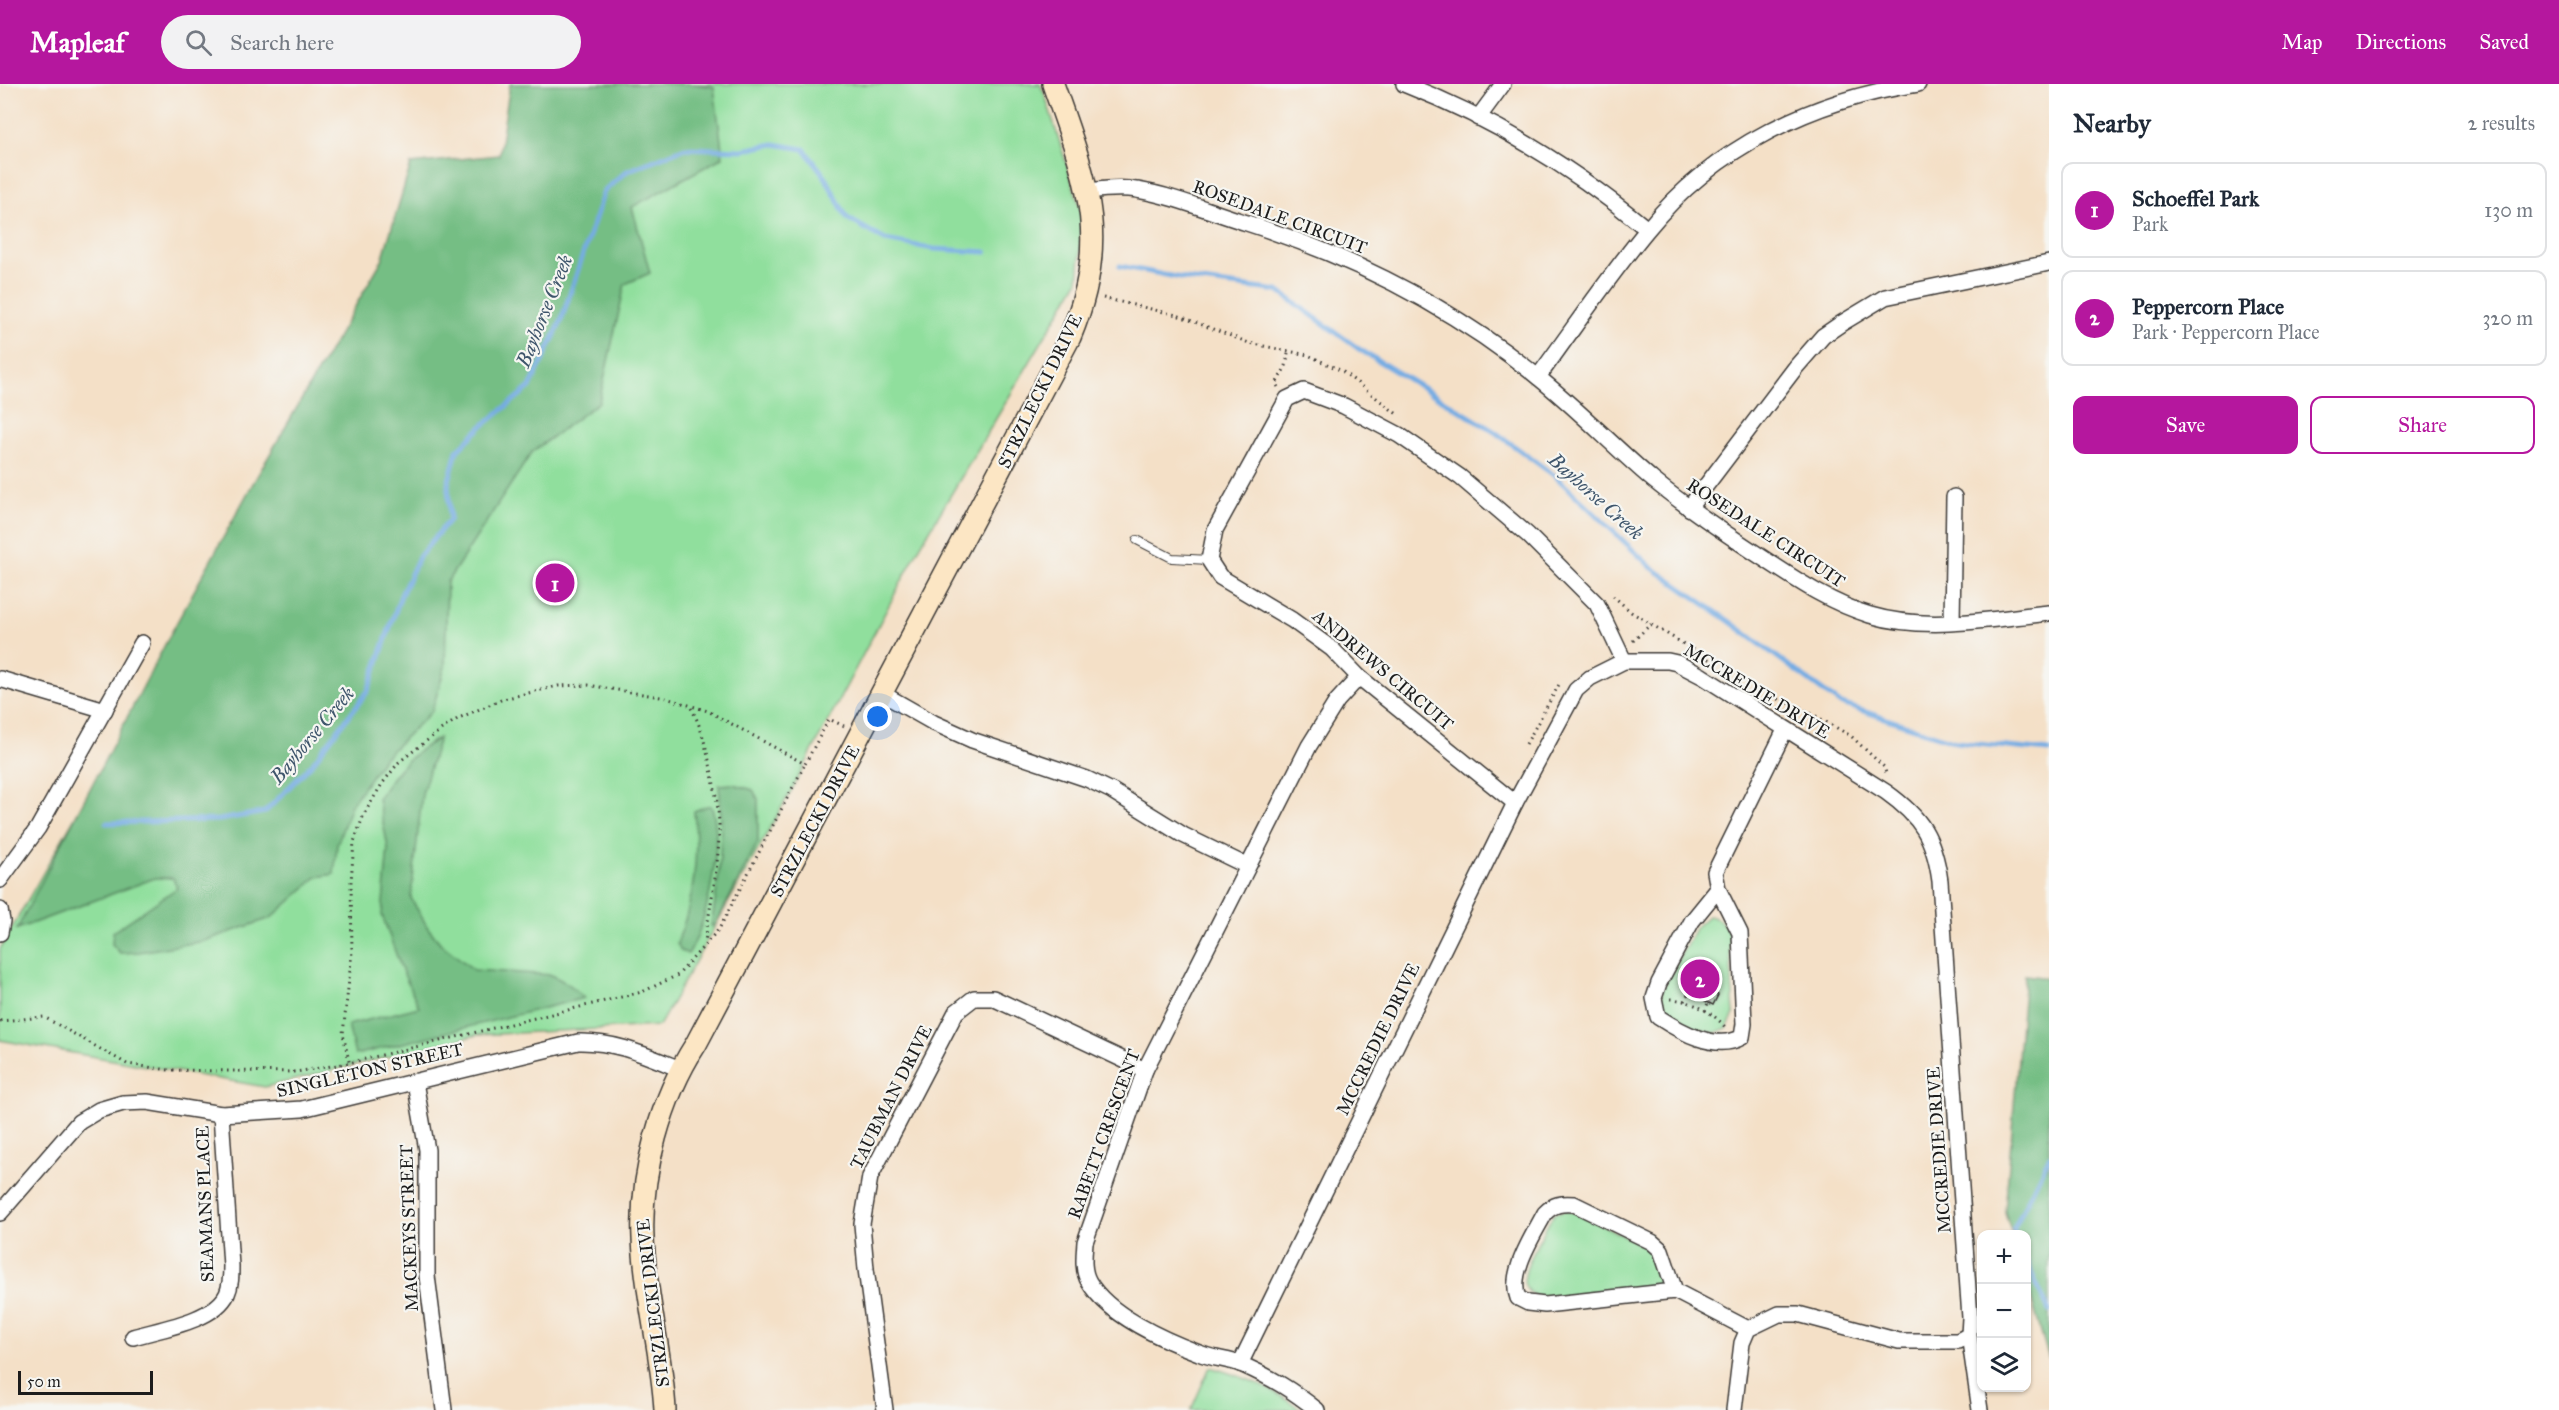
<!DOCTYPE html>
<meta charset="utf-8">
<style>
body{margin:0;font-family:"IM FELL Great Primer",serif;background:#f2f2f3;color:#1f2937}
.controls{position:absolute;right:18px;bottom:18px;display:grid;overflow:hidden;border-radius:12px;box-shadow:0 2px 4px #0004}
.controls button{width:54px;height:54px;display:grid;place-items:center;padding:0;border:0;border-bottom:2px solid #e0e1e3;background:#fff;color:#1f2937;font:30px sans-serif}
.scale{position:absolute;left:18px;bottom:15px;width:135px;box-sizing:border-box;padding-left:6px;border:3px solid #1c1c1c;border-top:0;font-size:16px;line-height:21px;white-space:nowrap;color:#1c1c1c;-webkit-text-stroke:4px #f6f6f2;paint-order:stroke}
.you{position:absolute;left:878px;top:633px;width:21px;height:21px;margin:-15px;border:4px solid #fff;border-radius:50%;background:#1a73e8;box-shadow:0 0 0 9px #1a73e833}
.badge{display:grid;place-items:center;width:39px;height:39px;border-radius:50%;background:#b5179e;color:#fff;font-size:20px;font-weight:700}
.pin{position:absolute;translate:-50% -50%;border:3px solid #fff;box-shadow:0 2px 6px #0006}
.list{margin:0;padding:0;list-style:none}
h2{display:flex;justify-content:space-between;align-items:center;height:78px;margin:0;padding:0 24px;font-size:26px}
h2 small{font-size:20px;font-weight:400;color:#747a83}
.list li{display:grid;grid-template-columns:39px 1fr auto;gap:18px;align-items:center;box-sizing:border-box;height:96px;margin:0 12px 12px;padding:0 12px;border:2px solid #e0e1e3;border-radius:12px}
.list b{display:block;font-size:22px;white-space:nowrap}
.list p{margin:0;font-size:20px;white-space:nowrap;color:#747a83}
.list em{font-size:20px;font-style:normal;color:#747a83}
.actions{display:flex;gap:12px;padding:18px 24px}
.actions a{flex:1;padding:14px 0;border:2px solid #b5179e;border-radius:12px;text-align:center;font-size:21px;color:#b5179e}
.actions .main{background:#b5179e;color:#fff}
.icon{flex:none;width:33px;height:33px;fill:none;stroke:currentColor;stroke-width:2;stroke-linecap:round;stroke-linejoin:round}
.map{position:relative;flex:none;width:2049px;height:1326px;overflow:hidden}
header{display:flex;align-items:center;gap:36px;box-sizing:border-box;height:84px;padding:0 30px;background:#b5179e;color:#fff}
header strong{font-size:28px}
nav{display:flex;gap:33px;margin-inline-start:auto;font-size:21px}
.search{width:420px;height:54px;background:#f2f2f3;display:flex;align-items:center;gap:15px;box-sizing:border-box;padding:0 21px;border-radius:33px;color:#747a83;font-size:22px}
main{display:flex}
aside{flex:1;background:#fff}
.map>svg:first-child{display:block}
</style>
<header>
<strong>Mapleaf</strong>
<div class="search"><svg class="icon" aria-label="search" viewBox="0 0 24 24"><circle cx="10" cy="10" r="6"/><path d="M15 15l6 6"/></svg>Search here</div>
<nav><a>Map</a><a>Directions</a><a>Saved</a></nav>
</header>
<main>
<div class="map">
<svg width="2049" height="1326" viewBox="0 0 2049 1326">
<rect width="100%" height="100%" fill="#f6f6f2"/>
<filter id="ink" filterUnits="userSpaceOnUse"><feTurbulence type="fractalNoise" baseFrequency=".0167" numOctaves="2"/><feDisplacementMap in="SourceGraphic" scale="12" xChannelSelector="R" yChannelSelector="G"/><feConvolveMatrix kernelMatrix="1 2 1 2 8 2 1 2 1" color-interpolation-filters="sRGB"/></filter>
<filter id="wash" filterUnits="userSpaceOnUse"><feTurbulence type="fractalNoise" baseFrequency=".008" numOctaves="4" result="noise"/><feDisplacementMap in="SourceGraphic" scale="24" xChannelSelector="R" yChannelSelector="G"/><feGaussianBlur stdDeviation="1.35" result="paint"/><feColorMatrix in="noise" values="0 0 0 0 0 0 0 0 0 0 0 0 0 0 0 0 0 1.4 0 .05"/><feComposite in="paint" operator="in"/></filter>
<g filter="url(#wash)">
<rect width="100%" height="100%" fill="#f4e0c7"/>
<!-- green -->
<g fill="#90df9d" stroke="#567e5c" stroke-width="1.5">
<polygon points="628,0 1040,0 1045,11 1083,133 1078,197 918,466 796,698 659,942 477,951 265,1003 0,956 0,865 189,532"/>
<path d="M1708 832C1720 834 1724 839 1729 849L1734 930 1727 944 1715 949C1690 944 1660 935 1662 906L1696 843Z"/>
<path d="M1567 1126 1578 1129 1652 1166 1664 1202 1544 1215C1536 1213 1528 1210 1525 1202 1519 1188 1547 1143 1554 1129Z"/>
<path d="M1210 1283C1247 1294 1271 1303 1302 1326H1191Z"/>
</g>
<!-- forest -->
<g fill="#74be84" stroke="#486d50" stroke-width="1.5">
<polygon points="510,0 694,0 714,3 723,73 632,123 650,189 625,200 599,318 532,368 447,498 445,583 432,627 383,675 351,721 337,761 334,790 317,793 271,834 204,857 139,868 120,869 112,860 113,848 177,804 173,794 155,794 17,845 171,549 252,401 382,176 411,80 499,71"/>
<path d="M439 654 422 710 411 814 428 844 441 860 474 886 552 891 570 901 584 914 355 971 348 941 419 923 401 884 382 831 388 763 378 715C395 687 409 671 439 654Z"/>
<path d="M733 700 753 706 758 715V758L715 842H711C720 794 724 750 719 701Z"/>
<path d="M707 722H711C725 752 707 844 688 870L681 867 677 859C694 818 699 771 694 727Z"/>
<polygon points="2025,891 2049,894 2049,1275 2027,1200 2026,1150 2012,1150 2005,1128"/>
</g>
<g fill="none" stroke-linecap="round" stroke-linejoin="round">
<!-- stream -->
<g stroke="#74ace3" stroke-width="5">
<polyline points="1120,182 1186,195 1278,207 1359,265 1495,348 1555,392 1651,483 1729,537 1839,619 1956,658 2049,667"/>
<polyline points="106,739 219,736 265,728 311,681 368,607 401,511 419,473 450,435 448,400 457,367 481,343 530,303 560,240 604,107 627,87 685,64 742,66 774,60 804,65 824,91 847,134 885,156 934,165 986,168"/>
<polyline points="2015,1150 2013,1146 2049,1073"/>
<polyline points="2026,1177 2049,1227"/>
</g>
</g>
<g id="blocks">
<!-- building -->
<polygon fill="#d19ec8" points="1709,907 1718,911 1713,921 1705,917"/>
</g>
</g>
<g filter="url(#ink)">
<use href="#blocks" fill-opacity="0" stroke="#3c3936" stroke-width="1.5"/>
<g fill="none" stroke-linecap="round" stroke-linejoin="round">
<!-- lane casing -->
<g stroke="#3c3936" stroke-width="10">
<polyline id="lane" points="1137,456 1172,474 1209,476"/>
</g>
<!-- street casing -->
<g stroke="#3c3936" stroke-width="18">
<g id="street">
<path d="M1404 0C1492 34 1575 85 1647 145"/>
<polyline points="1478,34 1503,0"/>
<path d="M1088 107C1104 105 1121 103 1137 106 1174 112 1211 128 1247 139 1353 173 1452 223 1539 294 1579 326 1614 363 1653 396 1690 426 1729 452 1769 478 1801 499 1833 520 1870 531 1927 548 1991 535 2049 529"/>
<path d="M1538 293C1574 244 1608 193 1647 146 1714 63 1814 15 1918 0"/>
<polyline points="1689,424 1796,283 1823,252 1842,239 1885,213 2049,179"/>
<polyline points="1952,538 1954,413"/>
<polyline points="0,595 105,626"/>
<polyline points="883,610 934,639 972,656 1087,695 1112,707 1183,751 1247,782"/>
<polyline points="1515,719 1359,593 1332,565 1292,536 1220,493 1209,476 1215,446 1287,315 1304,307 1344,322 1399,351 1460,393 1528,451 1597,520 1624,577"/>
<polyline points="0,796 38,744 142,559"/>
<path d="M1718 805 1692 837 1659 899 1654 914 1658 933C1681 948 1716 968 1742 953L1744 940 1740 849 1718 805 1715 788 1785 646"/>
<polyline points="0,826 2,837 0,849"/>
<polyline points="415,998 427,1066 427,1192 444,1326"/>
<path d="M0 1129 79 1038 99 1026 123 1019 147 1018 221 1030 302 1025 578 958C615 957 645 971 680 985"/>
<path d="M1675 1207 1661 1166 1652 1158 1574 1120C1561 1119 1554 1120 1545 1129 1533 1152 1508 1189 1518 1214L1528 1219 1545 1221 1675 1207 1748 1245"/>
<path d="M133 1253C160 1245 214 1237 227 1210 231 1201 231 1192 231 1182L221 1030"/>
<path d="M1240 1280 1515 719 1576 606 1590 594 1624 577H1668L1677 579 1702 592 1886 708C1921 733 1934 753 1940 797L1970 1234 1969 1251 1980 1326"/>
<polyline points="885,1326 866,1185 862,1140 870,1093 956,928 974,914 993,914 1145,986"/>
<path d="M1317 1326C1292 1306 1272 1294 1243 1281 1229 1275 1213 1275 1199 1269 1164 1256 1108 1231 1089 1198 1082 1186 1084 1172 1085 1158L1145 986 1309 662 1337 617 1359 593"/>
<polyline points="1734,1326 1742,1259 1748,1245 1779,1230 1798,1230 1899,1257 1958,1257 1969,1251"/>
</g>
</g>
<!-- secondary casing -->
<g stroke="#3c3936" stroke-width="24">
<path id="secondary" d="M665 1326C662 1268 645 1212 643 1154 640 1090 661 1014 696 960L1070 253C1112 153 1086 95 1053 0"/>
</g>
<!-- path -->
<g stroke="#3c3936" stroke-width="3" stroke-dasharray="1.5 4.5" stroke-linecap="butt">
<polyline points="1103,214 1177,231 1249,259 1308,271 1342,287 1397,330"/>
<polyline points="1278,303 1276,300 1286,282 1288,269"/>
<polyline points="1613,512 1631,528 1710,576"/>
<polyline points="1633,557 1651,540"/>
<polyline points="1766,611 1800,623 1851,652 1884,683 1886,689"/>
<path d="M691 624C701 641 705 661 710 680 714 700 718 719 719 739 720 779 710 819 705 858"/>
<polyline points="1526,660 1561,597"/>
<path d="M1671 915C1690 916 1713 928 1725 943"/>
<polyline points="1684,917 1692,904"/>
<polyline points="1705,927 1708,919"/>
<polyline points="0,937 44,933 127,980 169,986 296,988 349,979 642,908 678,891 719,845 805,680"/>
<polyline points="353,995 343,950 352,868 351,798 354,758 364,730 382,700 399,678 442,645 459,634 503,615 558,602 588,601 666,614 708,627 805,680 829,635 844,642"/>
</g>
<!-- lane -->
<use href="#lane" stroke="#fff" stroke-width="8"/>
<!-- street -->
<use href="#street" stroke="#fff" stroke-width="15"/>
<!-- secondary -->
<use href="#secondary" stroke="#fce6c4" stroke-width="21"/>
</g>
</g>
<g text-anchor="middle" stroke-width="4.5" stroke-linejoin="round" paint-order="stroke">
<!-- street labels -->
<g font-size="18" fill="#1c1c1c" stroke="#f6f6f2">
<text transform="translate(1280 133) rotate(20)" y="6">ROSEDALE CIRCUIT</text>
<text transform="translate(1040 307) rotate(-64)" y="6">STRZLECKI DRIVE</text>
<text transform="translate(1766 449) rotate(33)" y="6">ROSEDALE CIRCUIT</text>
<text transform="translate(1383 586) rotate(40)" y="6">ANDREWS CIRCUIT</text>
<text transform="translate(1757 607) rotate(31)" y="6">MCCREDIE DRIVE</text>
<text transform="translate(815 737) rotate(-62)" y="6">STRZLECKI DRIVE</text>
<text transform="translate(1378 955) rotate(-64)" y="6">MCCREDIE DRIVE</text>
<text transform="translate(370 986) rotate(-13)" y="6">SINGLETON STREET</text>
<text transform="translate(891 1013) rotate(-63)" y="6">TAUBMAN DRIVE</text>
<text transform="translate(1104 1050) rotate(-70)" y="6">RABETT CRESCENT</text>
<text transform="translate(1939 1066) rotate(-94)" y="6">MCCREDIE DRIVE</text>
<text transform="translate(205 1120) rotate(-92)" y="6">SEAMANS PLACE</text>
<text transform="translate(409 1144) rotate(-92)" y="6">MACKEYS STREET</text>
<text transform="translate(653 1219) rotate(-97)" y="6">STRZLECKI DRIVE</text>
</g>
<!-- water labels -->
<g font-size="20" font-style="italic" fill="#3f566c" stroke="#f6f6f2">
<text transform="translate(544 227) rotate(-68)" y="7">Bayhorse Creek</text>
<text transform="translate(1596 412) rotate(42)" y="7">Bayhorse Creek</text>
<text transform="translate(312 651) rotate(-50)" y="7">Bayhorse Creek</text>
</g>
</g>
</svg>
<div class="controls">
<button>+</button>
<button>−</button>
<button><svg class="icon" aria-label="layers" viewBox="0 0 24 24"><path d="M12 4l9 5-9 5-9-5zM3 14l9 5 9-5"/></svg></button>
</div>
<div class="scale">50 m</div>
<div class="you"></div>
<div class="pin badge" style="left:555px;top:499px">1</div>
<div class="pin badge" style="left:1700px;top:895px">2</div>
</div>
<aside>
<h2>Nearby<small>2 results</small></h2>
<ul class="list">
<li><span class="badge">1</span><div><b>Schoeffel Park</b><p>Park</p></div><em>130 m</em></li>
<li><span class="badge">2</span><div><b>Peppercorn Place</b><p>Park · Peppercorn Place</p></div><em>320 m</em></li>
</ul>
<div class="actions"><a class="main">Save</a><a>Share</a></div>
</aside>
</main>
